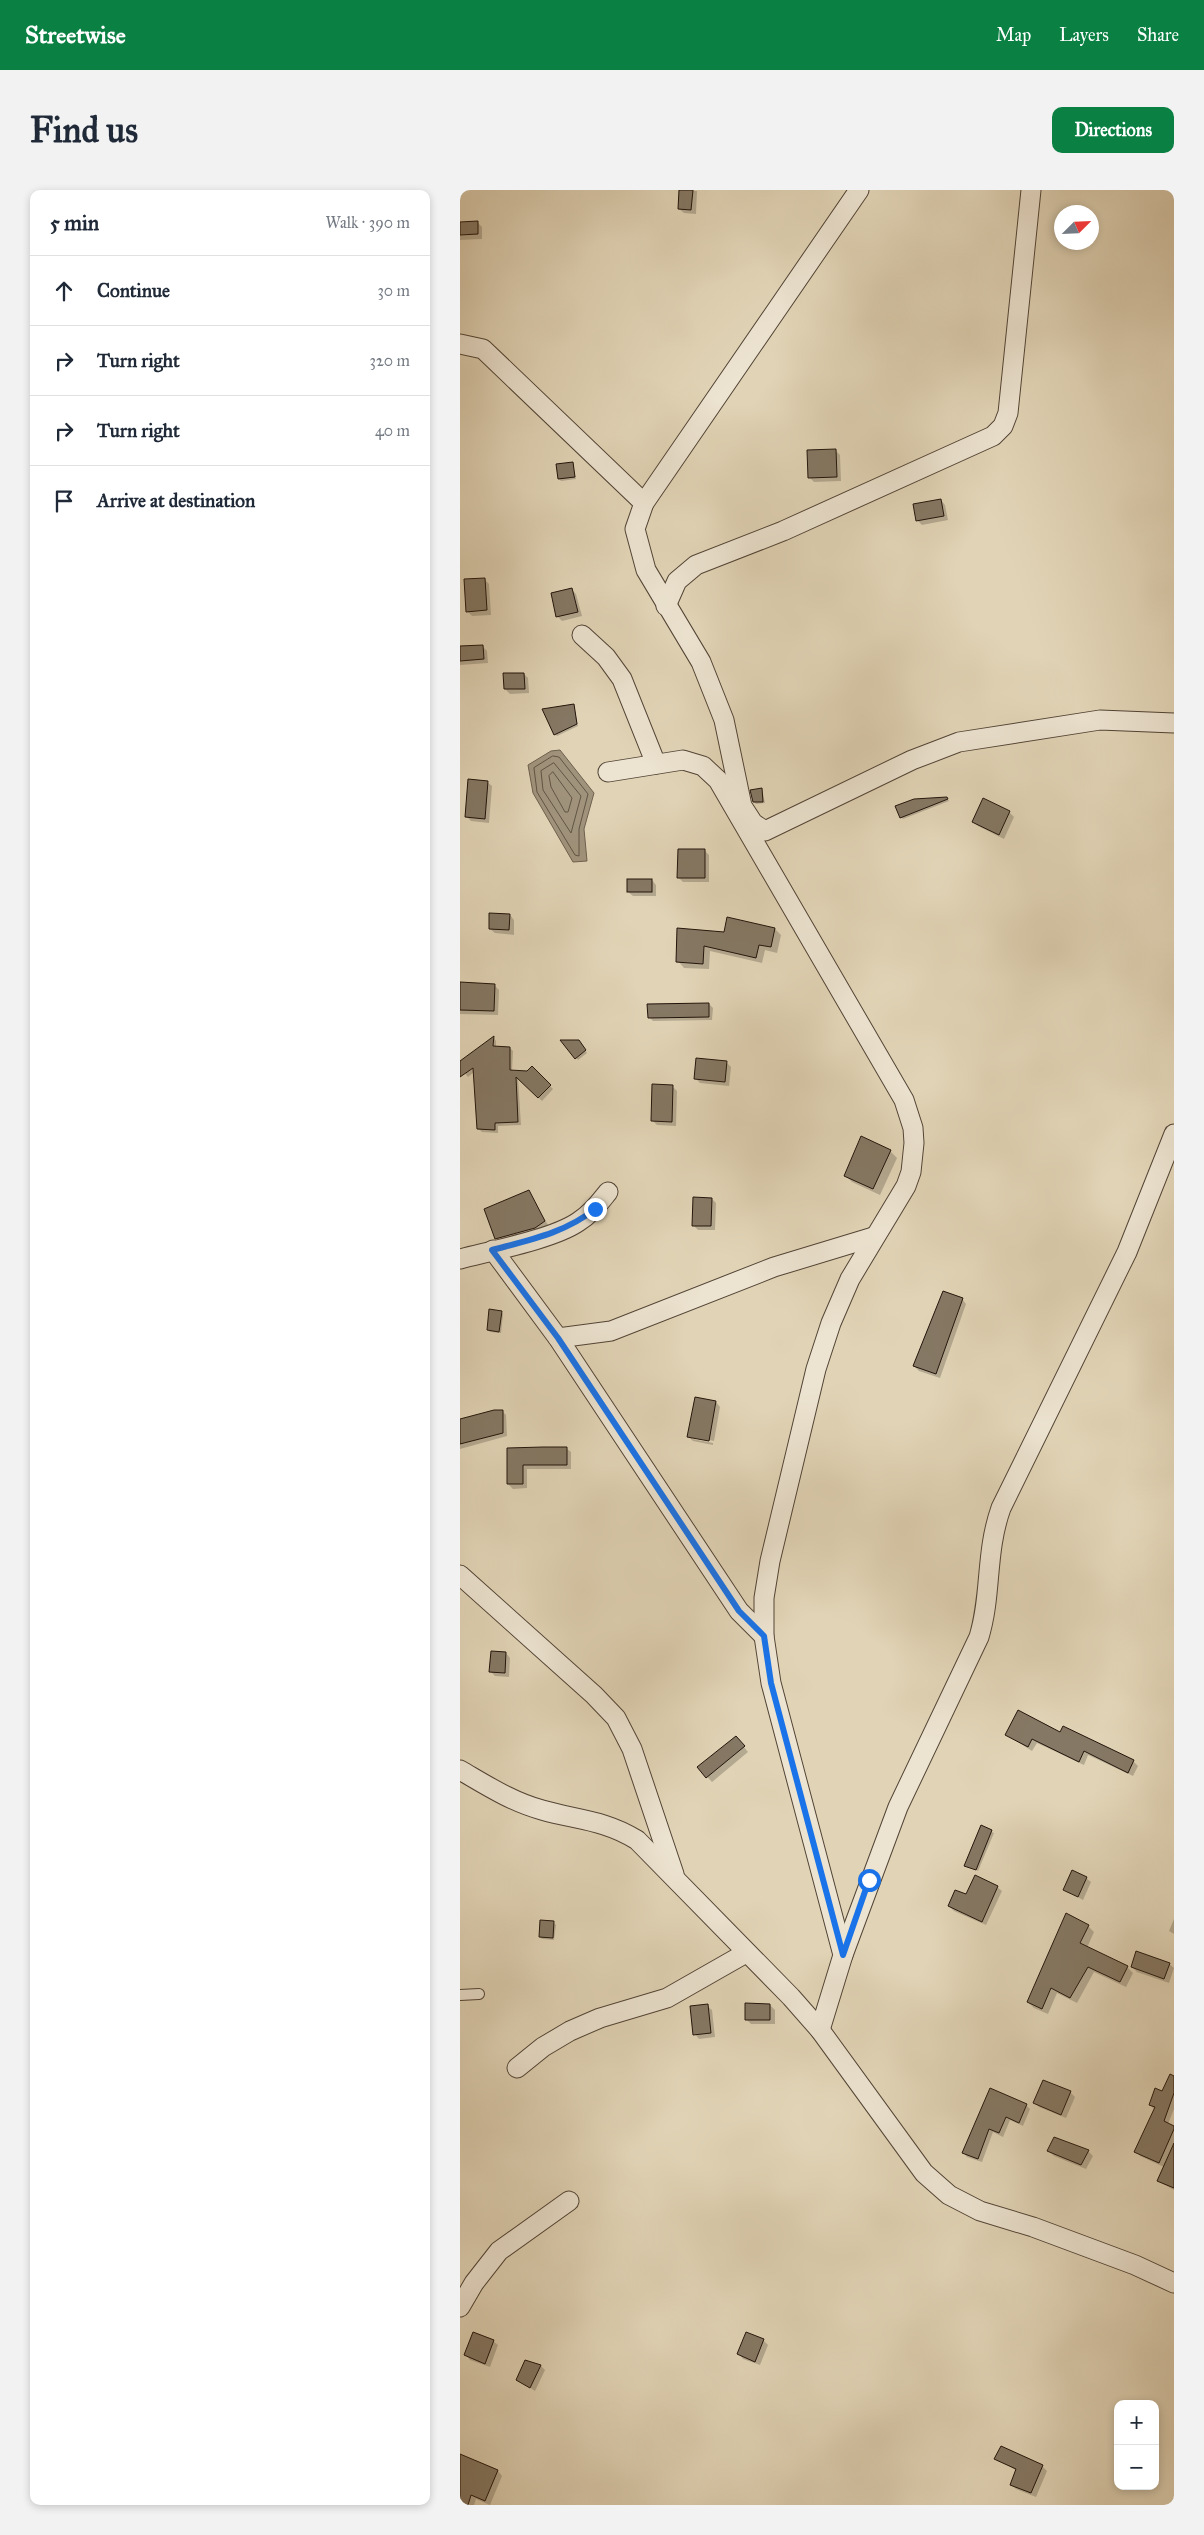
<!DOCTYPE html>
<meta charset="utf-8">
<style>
body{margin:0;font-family:"IM FELL Great Primer",serif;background:#f2f2f3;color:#1f2937}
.controls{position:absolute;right:15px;bottom:15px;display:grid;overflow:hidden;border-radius:10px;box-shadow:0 2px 8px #0003}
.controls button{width:45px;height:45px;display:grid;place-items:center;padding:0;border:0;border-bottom:1px solid #e0e1e3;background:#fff;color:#1f2937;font:25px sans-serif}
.compass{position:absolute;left:594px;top:15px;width:45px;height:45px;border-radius:50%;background:#fff;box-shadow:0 2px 8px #0003;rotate:66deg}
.stop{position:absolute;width:15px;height:15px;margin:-11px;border:4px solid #1a73e8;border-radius:50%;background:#fff}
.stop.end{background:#1a73e8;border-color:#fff;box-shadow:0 1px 5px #0008}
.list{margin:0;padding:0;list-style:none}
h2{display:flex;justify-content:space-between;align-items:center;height:65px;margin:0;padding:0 20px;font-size:21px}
h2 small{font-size:16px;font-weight:400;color:#747a83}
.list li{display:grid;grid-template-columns:32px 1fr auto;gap:15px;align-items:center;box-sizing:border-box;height:70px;padding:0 20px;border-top:1px solid #e0e1e3}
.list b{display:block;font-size:19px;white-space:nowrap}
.list em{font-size:16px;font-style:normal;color:#747a83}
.icon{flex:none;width:28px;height:28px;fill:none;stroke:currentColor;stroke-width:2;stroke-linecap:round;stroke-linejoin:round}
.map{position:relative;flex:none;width:714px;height:2315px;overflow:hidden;border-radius:10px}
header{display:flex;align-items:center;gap:30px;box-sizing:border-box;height:70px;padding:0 25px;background:#0b8043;color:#fff}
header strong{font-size:24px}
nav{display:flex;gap:28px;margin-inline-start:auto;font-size:18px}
.intro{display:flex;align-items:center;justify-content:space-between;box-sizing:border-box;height:120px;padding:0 30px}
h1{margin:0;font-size:35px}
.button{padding:12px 22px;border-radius:10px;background:#0b8043;color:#fff;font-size:18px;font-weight:700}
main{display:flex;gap:30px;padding:0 30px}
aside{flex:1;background:#fff;border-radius:10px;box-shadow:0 2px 8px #0003}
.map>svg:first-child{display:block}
</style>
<header>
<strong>Streetwise</strong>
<nav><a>Map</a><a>Layers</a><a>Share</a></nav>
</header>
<div class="intro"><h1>Find us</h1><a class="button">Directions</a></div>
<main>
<aside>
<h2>5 min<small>Walk · 390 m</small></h2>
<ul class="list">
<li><svg class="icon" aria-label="ahead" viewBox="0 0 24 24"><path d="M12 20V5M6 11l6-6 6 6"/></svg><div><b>Continue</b></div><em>30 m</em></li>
<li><svg class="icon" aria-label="right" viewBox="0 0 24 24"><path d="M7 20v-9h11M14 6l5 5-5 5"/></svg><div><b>Turn right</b></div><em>320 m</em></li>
<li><svg class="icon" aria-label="right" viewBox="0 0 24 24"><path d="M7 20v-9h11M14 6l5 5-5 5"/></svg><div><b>Turn right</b></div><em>40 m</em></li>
<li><svg class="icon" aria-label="arrive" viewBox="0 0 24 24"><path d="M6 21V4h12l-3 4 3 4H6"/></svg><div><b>Arrive at destination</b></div></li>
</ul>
</aside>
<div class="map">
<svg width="714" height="2315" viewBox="0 0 714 2315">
<rect width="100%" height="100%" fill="#e1d4b6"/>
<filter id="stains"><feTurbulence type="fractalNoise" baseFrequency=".004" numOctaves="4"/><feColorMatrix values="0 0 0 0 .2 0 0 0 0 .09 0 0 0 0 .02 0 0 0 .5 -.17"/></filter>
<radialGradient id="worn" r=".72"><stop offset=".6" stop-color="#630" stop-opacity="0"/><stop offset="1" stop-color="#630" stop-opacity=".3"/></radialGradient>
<!-- water -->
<polygon fill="#a0937c" stroke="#6e604f" points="100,560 134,603 124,639 127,671 113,672 73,603 68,575 91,561"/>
<!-- shadow -->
<g fill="#0003">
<polygon points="220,0 237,1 236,24 224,23 219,19"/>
<polygon points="17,32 22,37 22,49 0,50 0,33"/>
<polygon points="375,260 380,265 381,291 354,292 350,288"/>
<polygon points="112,273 116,289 101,291 99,289"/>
<polygon points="481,310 485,315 488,330 462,335 457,330"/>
<polygon points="24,389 29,394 31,425 12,426 7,421"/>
<polygon points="112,400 116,404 122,426 102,431 97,426"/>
<polygon points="22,456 27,461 28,473 0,475 0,458"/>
<polygon points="64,484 68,488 69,503 50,504 45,499"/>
<polygon points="114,516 118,536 97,546 95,544"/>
<polygon points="27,592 32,596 29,633 11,631 6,626"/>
<polygon points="302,599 305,613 296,614 294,612"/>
<polygon points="487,608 489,611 443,629 441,627"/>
<polygon points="549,622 554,627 544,649 518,636 513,632"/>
<polygon points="244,660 249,665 249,692 223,692 219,688"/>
<polygon points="192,690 196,695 196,706 173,706 168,702"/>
<polygon points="50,725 54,730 54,745 35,743 30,739"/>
<polygon points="315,739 321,745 317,763 305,760 302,773 250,761 249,779 224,778 218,771 265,743"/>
<polygon points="0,794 34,795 39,800 38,825 0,824"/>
<polygon points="249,814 253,818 252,830 193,831 189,827"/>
<polygon points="34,848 36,851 36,858 50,858 53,861 52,881 67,882 72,878 93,899 82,911 58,888 61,935 38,936 38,943 22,942 19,939 14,882 8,887 0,877 0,872"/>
<polygon points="103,851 121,854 127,863 118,870"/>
<polygon points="266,872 271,877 269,896 240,893 236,889"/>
<polygon points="212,896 217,901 216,936 197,935 192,930"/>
<polygon points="430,961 437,968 420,1005 392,992 385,985"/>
<polygon points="69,1002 88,1035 79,1041 40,1052 36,1048"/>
<polygon points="252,1009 256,1013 255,1040 238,1040 233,1035"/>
<polygon points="502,1109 506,1114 480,1188 459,1181 454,1176 467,1140 470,1141"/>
<polygon points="41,1122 43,1124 41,1143 30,1142 28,1140"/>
<polygon points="256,1212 260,1217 254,1251 232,1246 232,1249 253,1253 253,1255 233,1251 228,1246"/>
<polygon points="42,1221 46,1225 47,1246 0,1259 0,1231"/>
<polygon points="106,1258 111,1262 111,1279 67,1279 67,1298 53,1299 48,1294 48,1259"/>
<polygon points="46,1463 50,1468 49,1487 35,1486 30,1481"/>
<polygon points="601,1544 673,1571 678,1576 673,1586 628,1565 624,1575 577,1553 572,1561 547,1545"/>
<polygon points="280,1552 288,1562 252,1592 239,1578"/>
<polygon points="521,1637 534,1643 518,1681 506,1675"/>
<polygon points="626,1688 631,1692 623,1710 605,1700"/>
<polygon points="537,1697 542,1701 526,1735 494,1721 489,1716 507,1706"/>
<polygon points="714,1729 714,1744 709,1741"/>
<polygon points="94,1733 96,1735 94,1750 82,1749 80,1747"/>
<polygon points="628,1736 634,1742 627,1758 667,1777 673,1783 666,1797 634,1782 617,1813 597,1803 588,1824 574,1818 568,1812"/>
<polygon points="709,1774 714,1778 709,1793 677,1782 672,1777"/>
<polygon points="310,1815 315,1820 315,1834 291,1834 286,1829"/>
<polygon points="247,1816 252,1820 255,1847 239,1849 235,1844"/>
<polygon points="714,1887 714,1919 708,1934 714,1937 714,1953 705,1972 714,1976 714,2000 698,1991 704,1977 680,1966 676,1961 695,1920 690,1915 703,1903"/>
<polygon points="531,1899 566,1915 570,1919 563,1936 550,1930 543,1947 533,1942 522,1972 507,1967 503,1962"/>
<polygon points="610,1902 615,1907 606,1928 579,1917 575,1913"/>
<polygon points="589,1961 628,1961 633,1966 626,1979 594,1966"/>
<polygon points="303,2150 308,2155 300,2175 283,2169 279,2164"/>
<polygon points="33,2151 38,2155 30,2177 10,2170 6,2165"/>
<polygon points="66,2172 81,2176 85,2180 75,2201 57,2189"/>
<polygon points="0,2265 38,2281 42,2286 30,2315 16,2309 14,2315 0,2315"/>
<polygon points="536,2268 582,2276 587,2281 576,2307 556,2299 551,2294 557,2281"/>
</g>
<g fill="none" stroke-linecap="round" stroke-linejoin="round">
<!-- shore -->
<g stroke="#615444" stroke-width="1">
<polygon points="93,566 99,567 128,604 119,639 119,666 115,665 77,602 74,578"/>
<polygon points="94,573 121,606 111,643 83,600 81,581"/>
<polygon points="93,582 112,608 108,622 105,622 91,597 89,586"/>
</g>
</g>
<!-- building -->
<g fill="#857864" stroke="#22140b">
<polygon points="219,0 233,0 231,20 218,19"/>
<polygon points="18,31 18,44 0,45 0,32"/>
<polygon points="376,259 377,287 348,288 347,260"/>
<polygon points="113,272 115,287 98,289 96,274"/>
<polygon points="481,309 484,326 456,331 453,314"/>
<polygon points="25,388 27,420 6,422 4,389"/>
<polygon points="112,398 118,422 96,427 91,403"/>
<polygon points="23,455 24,469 0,471 0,456"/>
<polygon points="43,483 64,483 65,499 44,499"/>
<polygon points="114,514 117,534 94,545 82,519"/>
<polygon points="8,589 28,591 25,629 5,627"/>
<polygon points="302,598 303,612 293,612 290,600"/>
<polygon points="487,607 488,609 440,628 435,616 454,609"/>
<polygon points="523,608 550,621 539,645 512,632"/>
<polygon points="218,659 245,659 245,688 217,688"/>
<rect x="167" y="689" width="25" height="13"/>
<polygon points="29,723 50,724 49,740 29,739"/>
<polygon points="267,727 315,738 311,757 299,755 296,768 244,756 243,774 216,772 217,738 264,742"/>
<polygon points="0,792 35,794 34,821 0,820"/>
<polygon points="249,813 249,827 188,828 187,814"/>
<polygon points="34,846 33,856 50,857 50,880 67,881 72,876 91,895 78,908 56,887 58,932 35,933 35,940 17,939 13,878 0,887 0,871"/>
<polygon points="100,850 119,850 126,860 115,869"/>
<polygon points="236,868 267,871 265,892 234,889"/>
<polygon points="192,894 213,895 212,932 191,931"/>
<polygon points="401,946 431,960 413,999 384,986"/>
<polygon points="69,1000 85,1031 75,1038 35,1049 24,1019"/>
<polygon points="233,1007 252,1008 251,1036 232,1036"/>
<polygon points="483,1101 503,1108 476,1184 453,1176"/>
<polygon points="29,1119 42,1121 39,1142 27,1140"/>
<polygon points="235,1207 256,1211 249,1251 227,1247"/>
<polygon points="34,1220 43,1220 43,1243 0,1254 0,1229"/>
<polygon points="83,1257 107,1257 107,1275 63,1275 63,1294 47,1294 47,1258"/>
<polygon points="31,1461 46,1462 45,1483 29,1482"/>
<polygon points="558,1520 600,1542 603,1536 674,1570 668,1583 624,1561 619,1572 572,1549 568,1557 545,1545"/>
<polygon points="276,1546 285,1556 246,1588 237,1577"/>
<polygon points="521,1635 532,1640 516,1680 504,1676"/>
<polygon points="612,1680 627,1687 618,1707 603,1700"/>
<polygon points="515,1685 538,1696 522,1732 488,1716 495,1700 506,1704"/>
<polygon points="606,1723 629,1735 620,1753 668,1776 660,1792 628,1777 610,1808 591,1798 582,1819 567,1812"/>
<polygon points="80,1730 94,1731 93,1748 79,1747"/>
<polygon points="676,1761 710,1773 704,1789 671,1777"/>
<polygon points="285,1813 310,1814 310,1830 285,1830"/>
<polygon points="248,1814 251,1843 233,1845 230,1816"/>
<polygon points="710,1884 714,1886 714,1903 704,1931 714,1936 714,1939 699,1973 674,1962 695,1917 689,1915 695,1898 702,1901"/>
<polygon points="583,1890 611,1901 601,1925 573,1913"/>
<polygon points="530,1898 567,1914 559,1933 546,1927 539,1943 529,1939 518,1969 502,1963"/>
<polygon points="594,1947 629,1960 621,1975 587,1961"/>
<polygon points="714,1953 714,1998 697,1991"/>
<polygon points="13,2142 34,2150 25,2174 4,2165"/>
<polygon points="286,2142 304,2149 295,2172 277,2164"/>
<polygon points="65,2170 81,2175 70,2198 56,2190"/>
<polygon points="541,2256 583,2275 571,2303 550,2295 556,2279 534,2269"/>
<polygon points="0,2264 38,2280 25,2311 11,2305 8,2315 0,2315"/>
</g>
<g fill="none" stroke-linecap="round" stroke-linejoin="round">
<!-- service casing -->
<g stroke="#524436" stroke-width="12">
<polyline id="service" points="0,1805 19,1804"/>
</g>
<!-- minor casing -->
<g stroke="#524436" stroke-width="21">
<g id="minor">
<polyline points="399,0 184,313 175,339 186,380 241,472 264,530 282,616 293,633 305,641 452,570 499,552 640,530 714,533"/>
<polyline points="0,154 23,159 184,313"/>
<polyline points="206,416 217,391 236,375 323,341 533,246 543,236 548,223 571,0"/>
<polyline points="122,445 146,467 162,489 196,574"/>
<polyline points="148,582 223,570 243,576 258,590 444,910 453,938 454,953 451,982 446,996 390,1089 371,1133 356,1179 310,1371 304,1408 304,1446 311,1493 383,1765"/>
<polyline points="33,1060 98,1148 279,1421 304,1446"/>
<path d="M0 1069C31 1061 93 1049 118 1032 131 1024 139 1013 148 1002"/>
<polyline points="98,1148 151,1141 314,1077 413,1047"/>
<polyline points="0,1385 134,1505 156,1528 172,1559 214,1684"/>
<path d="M0 1580C26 1595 52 1612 82 1620 117 1630 145 1630 177 1650L331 1807 360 1840 464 1983 489 2005 520 2021 573 2037 675 2075 714 2093"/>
<path d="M360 1840 383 1765 438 1617 519 1447C532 1404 525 1363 541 1318L667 1062 714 944"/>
<polyline points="57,1878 83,1857 110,1841 140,1828 207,1808 286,1763"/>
<polyline points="0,2117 14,2093 39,2061 109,2011"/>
</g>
</g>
<!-- service -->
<use href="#service" stroke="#ece3d0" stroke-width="10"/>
<!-- minor -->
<use href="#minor" stroke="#ece3d0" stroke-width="19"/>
</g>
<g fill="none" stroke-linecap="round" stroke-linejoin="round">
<!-- route -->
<path stroke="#1a73e8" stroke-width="6" d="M135 1019C105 1043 69 1050 32 1060L98 1148 279 1421 304 1446 311 1493 383 1765 409 1690"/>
</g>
<rect width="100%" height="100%" filter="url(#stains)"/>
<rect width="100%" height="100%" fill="url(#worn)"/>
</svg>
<div class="controls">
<button>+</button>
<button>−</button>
</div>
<svg class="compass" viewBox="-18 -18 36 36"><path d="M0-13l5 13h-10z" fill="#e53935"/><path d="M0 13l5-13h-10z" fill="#747a83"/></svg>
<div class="stop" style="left:409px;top:1690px"></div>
<div class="stop end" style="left:135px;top:1019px"></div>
</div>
</main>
